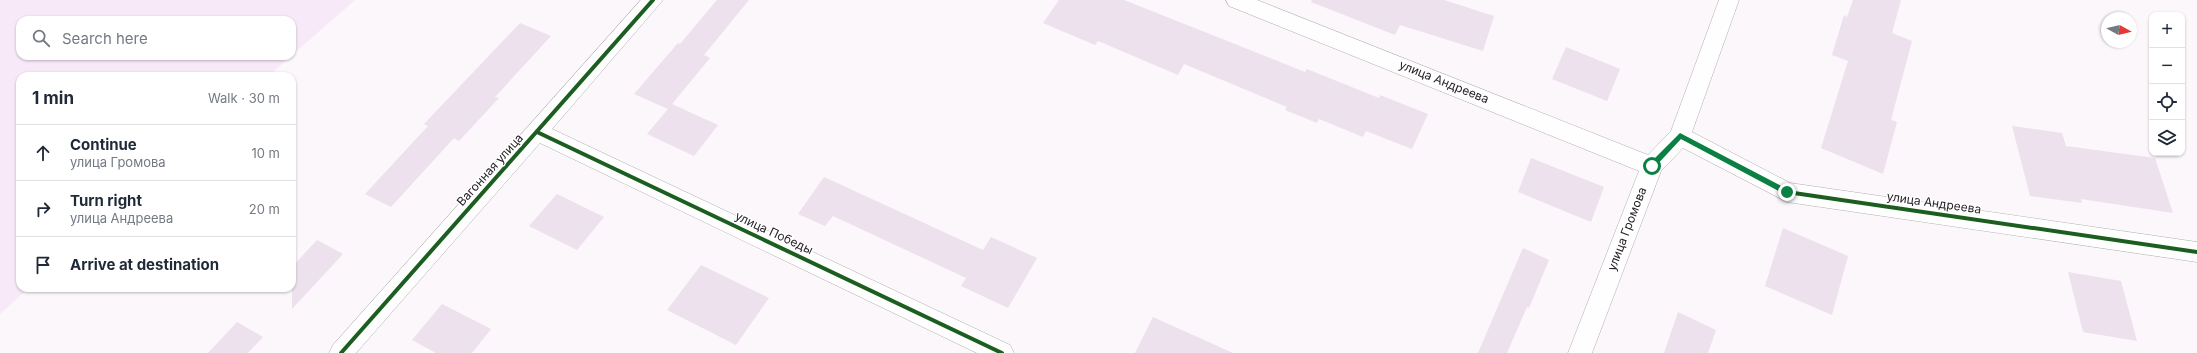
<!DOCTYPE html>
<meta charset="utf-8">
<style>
body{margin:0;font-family:Inter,sans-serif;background:#f6f6f7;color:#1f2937}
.controls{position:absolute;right:12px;top:12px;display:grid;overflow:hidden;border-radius:8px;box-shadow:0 1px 3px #0004}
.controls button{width:36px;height:36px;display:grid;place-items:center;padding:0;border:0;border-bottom:1px solid #e0e1e3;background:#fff;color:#1f2937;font:20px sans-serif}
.compass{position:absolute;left:2101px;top:12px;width:36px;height:36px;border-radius:50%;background:#fff;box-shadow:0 1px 3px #0004;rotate:98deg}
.stop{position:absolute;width:12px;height:12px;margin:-9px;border:3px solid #0b8043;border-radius:50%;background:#fff}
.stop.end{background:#0b8043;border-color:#fff;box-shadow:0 1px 4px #0008}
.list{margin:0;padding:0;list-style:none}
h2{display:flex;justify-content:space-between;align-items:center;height:52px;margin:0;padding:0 16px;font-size:17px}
h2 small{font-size:13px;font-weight:400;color:#747a83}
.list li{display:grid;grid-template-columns:26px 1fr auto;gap:12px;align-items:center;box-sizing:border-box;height:56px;padding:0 16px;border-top:1px solid #e0e1e3}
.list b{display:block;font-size:15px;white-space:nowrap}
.list p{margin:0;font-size:13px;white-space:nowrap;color:#747a83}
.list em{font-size:13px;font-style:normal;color:#747a83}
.icon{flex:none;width:22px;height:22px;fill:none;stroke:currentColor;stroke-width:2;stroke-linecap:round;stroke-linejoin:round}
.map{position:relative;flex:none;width:2197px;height:353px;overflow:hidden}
.search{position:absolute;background:#fff;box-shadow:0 1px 3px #0004;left:16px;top:16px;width:280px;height:44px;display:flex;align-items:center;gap:10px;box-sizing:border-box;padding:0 14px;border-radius:12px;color:#747a83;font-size:15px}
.panel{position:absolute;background:#fff;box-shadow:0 1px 3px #0004;left:16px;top:72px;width:280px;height:220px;border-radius:12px}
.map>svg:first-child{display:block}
</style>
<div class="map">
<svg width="2197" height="353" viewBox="0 0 2197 353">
<rect width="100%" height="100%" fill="#fbf7fb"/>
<!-- green -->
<polygon fill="#f8e9f9" points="0,0 355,0 292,55 292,20 20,20 20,56 291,56 269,76 20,76 20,288 29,288 0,314"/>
<!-- building -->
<g fill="#ede1ee">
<polygon points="717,0 749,0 704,55 710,58 672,104 718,125 694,156 647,134 668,109 634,94 678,43 680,44"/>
<polygon points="1059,0 1124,0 1305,72 1307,69 1379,98 1380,95 1428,114 1412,149 1366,131 1363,137 1319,119 1317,123 1285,110 1287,107 1184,64 1178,75 1098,41 1095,45 1043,23"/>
<polygon points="1312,0 1444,0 1494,16 1483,51 1400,25 1395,35 1311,2"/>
<polygon points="1853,0 1901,0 1892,33 1912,41 1891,120 1897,122 1883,174 1821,148 1848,61 1832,55 1844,15 1847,17"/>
<polygon points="520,23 551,36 495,97 499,98 459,141 454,138 391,207 365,194 428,126 424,124"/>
<polygon points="1566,47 1620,69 1607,101 1552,79"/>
<polygon points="2012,126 2062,133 2066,146 2155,158 2173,213 2081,199 2082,203 2030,196"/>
<polygon points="1531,158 1604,187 1591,222 1518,192"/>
<polygon points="824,177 983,250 991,237 1037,258 1008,308 961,286 966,278 833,216 825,226 798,214"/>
<polygon points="557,194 604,217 577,250 529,226"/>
<polygon points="1783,228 1848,256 1832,315 1765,286"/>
<polygon points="317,240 343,254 292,309 292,267"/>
<polygon points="1523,248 1549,260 1529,308 1527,307 1507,353 1478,353"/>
<polygon points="701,265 769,298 736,345 667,310"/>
<polygon points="2068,272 2121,281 2137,341 2083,332"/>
<polygon points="442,304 491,329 472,353 436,353 412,340"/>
<polygon points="1678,312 1716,330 1708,353 1664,353"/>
<polygon points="1153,317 1233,353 1135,353"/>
<polygon points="237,322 263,337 248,353 208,353"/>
</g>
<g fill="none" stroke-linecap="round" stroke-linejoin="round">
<!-- street casing -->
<g stroke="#b0acb0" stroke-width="1">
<g id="street">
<polygon points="641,0 663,0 552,129 1010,345 1014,353 977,353 540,143 356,353 329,353 333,345"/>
<polygon points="1226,0 1257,0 1648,155 1671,131 1719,0 1739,0 1692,132 1790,183 2197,242 2197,262 1787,202 1683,148 1661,171 1592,353 1568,353 1639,171 1229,6"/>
</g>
</g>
<!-- street -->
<use href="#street" fill="#fefefe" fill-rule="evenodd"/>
<!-- cycleway casing -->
<g stroke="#fff" stroke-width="6">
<g id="cycleway">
<polyline points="537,132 1002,353"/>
<polyline points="1680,136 1787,192 2197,252"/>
<polyline points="341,353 653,0"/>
</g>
</g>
<!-- cycleway -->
<use href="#cycleway" stroke="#1b5e20" stroke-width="4"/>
</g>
<!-- route -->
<polygon fill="#0b8043" points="1680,133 1789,190 1789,194 1784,194 1681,139 1654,168 1649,168 1649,164"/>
<g text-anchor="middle" stroke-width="3" stroke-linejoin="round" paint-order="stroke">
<!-- street labels -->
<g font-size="12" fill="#282328" stroke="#fff">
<text transform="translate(1444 82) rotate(22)" y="4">улица Андреева</text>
<text transform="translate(490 170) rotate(-48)" y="4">Вагонная улица</text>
<text transform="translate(1934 203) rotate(8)" y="4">улица Андреева</text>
<text transform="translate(1627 229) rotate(-69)" y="4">улица Громова</text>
<text transform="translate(774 233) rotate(25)" y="4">улица Победы</text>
</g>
</g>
</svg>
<div class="controls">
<button>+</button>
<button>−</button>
<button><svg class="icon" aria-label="locate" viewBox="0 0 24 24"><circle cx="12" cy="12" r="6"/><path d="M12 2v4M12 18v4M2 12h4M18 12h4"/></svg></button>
<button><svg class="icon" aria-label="layers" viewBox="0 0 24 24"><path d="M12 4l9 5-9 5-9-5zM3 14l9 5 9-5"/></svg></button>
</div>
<svg class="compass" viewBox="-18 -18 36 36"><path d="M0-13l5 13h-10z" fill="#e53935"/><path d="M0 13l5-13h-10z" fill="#747a83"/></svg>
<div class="stop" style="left:1652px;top:166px"></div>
<div class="stop end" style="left:1787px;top:192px"></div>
<div class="search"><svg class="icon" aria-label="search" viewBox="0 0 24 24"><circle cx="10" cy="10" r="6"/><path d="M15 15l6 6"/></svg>Search here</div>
<section class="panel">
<h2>1 min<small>Walk · 30 m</small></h2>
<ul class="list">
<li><svg class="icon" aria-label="ahead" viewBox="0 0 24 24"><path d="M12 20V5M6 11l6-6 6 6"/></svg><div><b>Continue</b><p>улица Громова</p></div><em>10 m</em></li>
<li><svg class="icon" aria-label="right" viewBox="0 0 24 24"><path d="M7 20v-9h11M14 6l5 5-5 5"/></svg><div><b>Turn right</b><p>улица Андреева</p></div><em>20 m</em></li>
<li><svg class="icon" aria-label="arrive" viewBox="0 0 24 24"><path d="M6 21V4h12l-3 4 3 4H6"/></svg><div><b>Arrive at destination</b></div></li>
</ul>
</section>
</div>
